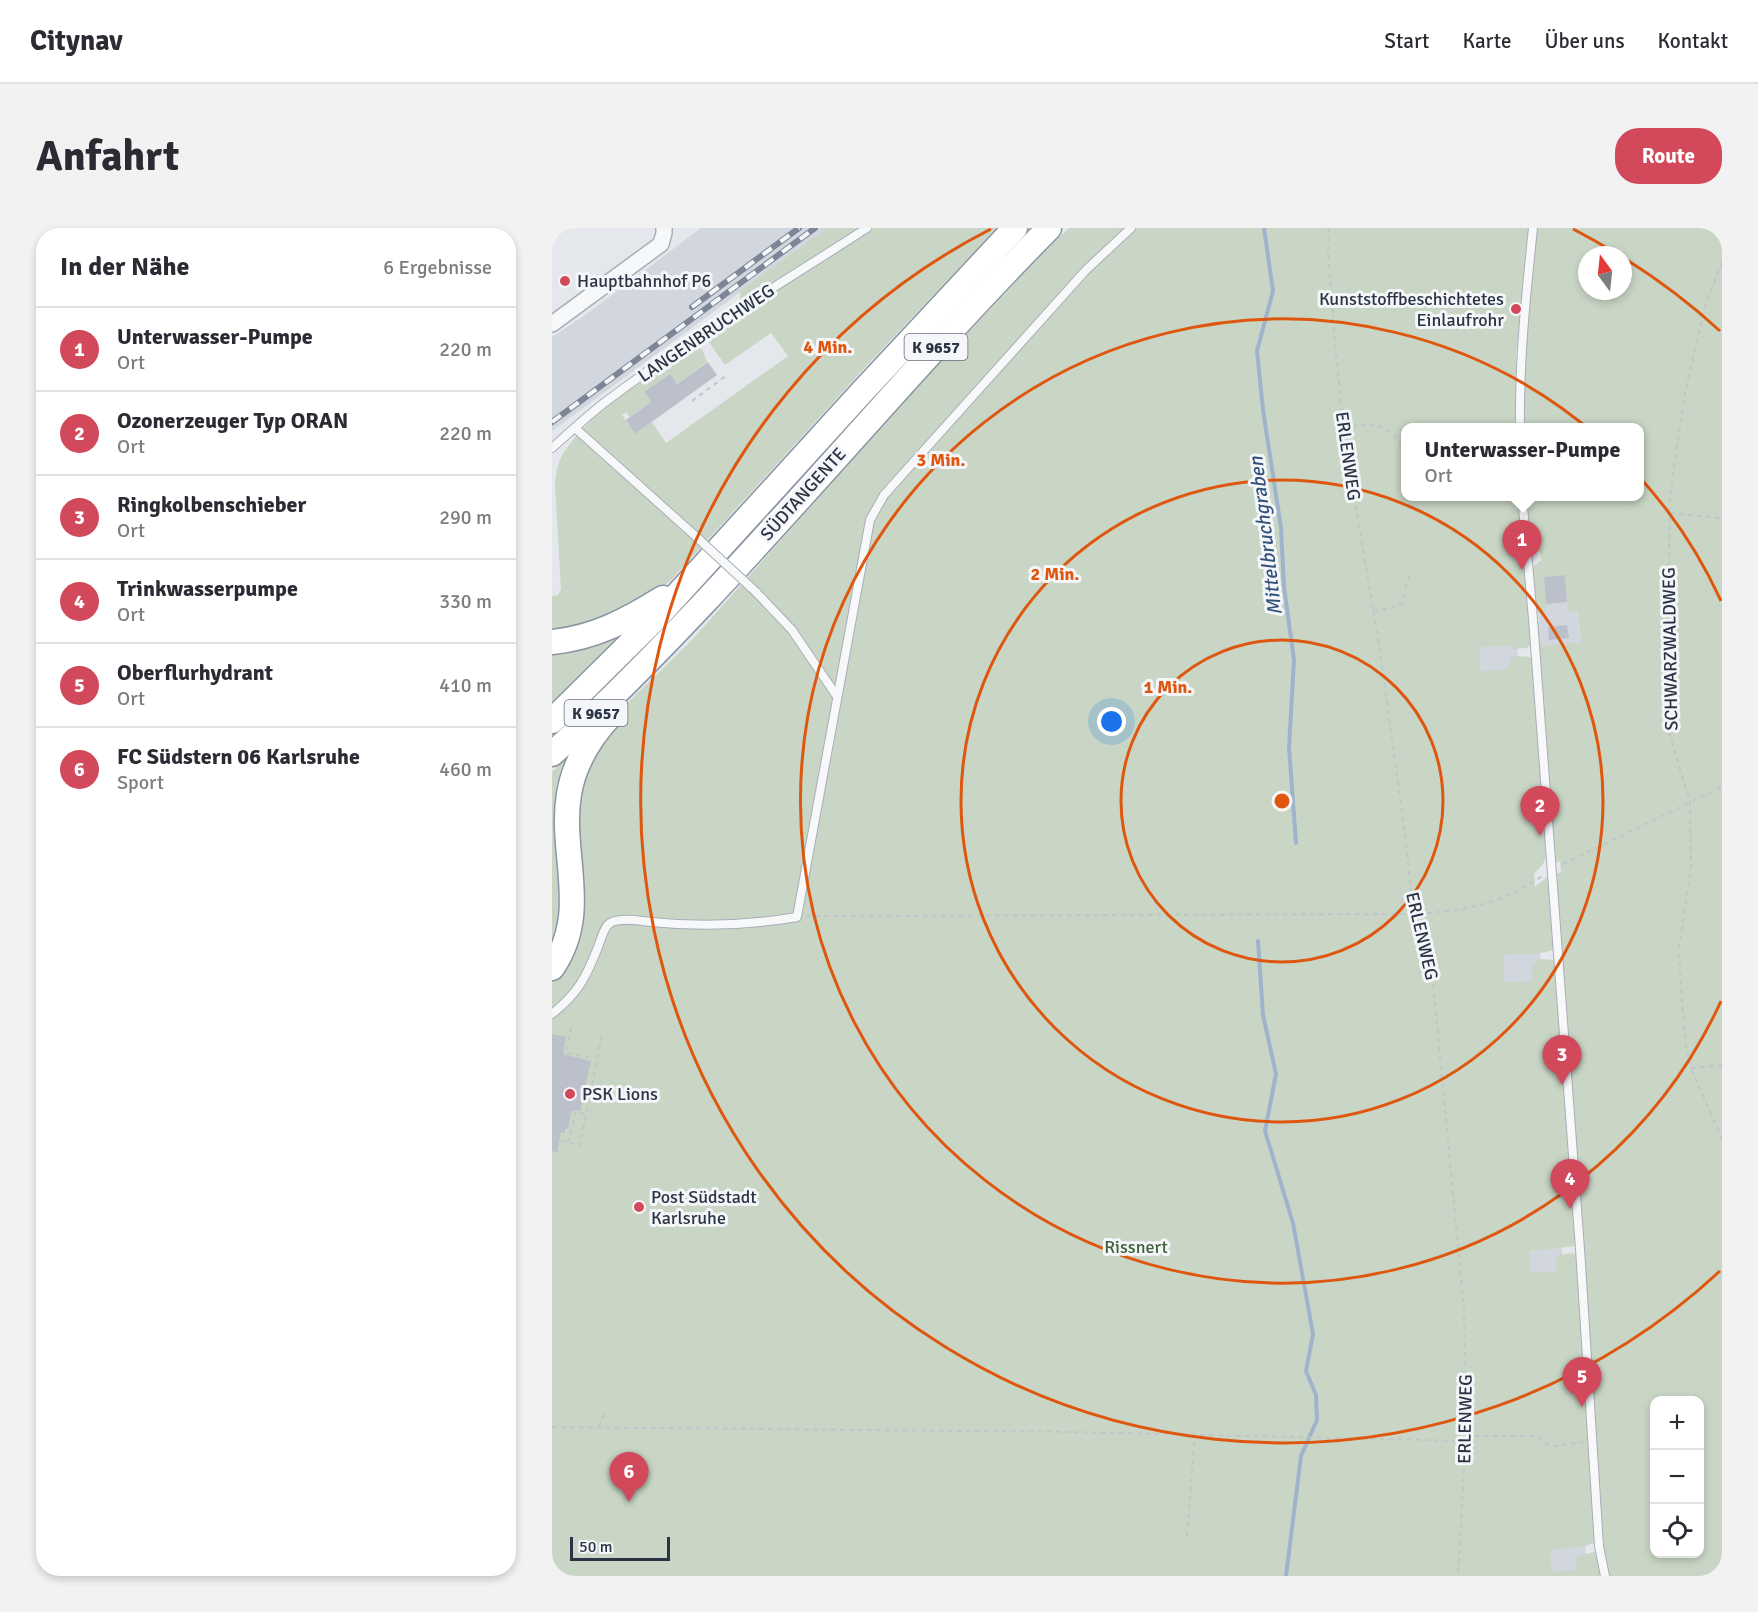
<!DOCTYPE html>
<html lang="de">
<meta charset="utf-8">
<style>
body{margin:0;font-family:Signika,sans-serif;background:#f2f2f3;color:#2b2b33}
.controls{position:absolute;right:18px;bottom:18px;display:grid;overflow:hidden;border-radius:12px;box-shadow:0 3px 9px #0003}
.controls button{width:54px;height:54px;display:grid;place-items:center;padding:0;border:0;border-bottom:2px solid #e1e1e2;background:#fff;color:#2b2b33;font:30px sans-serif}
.compass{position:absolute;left:1026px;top:18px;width:54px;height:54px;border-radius:50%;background:#fff;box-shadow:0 3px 9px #0003;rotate:345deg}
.scale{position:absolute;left:18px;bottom:15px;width:100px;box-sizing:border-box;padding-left:6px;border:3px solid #2b3445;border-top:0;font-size:16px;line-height:21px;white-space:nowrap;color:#2b3445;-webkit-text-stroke:4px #f4f6f9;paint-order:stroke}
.you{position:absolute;left:560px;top:494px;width:21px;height:21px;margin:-15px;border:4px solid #fff;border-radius:50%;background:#1a73e8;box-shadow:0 0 0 9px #1a73e833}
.badge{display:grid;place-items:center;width:39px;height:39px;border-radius:50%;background:#d1495b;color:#fff;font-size:20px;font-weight:700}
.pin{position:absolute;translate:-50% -50px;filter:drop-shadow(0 2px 3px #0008)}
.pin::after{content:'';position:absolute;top:32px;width:21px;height:18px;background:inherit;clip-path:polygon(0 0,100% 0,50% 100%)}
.popup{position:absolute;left:849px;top:195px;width:243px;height:78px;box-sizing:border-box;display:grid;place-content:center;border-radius:12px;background:#fff;filter:drop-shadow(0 2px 4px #0005);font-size:20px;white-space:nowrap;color:#7c7c81}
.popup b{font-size:22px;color:#2b2b33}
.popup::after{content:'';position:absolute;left:50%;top:100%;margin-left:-12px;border:12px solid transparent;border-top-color:#fff}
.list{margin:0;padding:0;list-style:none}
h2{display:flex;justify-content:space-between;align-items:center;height:78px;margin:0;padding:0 24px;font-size:26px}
h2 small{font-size:20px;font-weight:400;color:#7c7c81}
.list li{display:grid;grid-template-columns:39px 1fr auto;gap:18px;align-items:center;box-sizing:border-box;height:84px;padding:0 24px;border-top:2px solid #e1e1e2}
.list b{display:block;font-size:22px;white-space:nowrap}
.list p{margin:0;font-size:20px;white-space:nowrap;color:#7c7c81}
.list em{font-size:20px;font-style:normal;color:#7c7c81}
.icon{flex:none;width:33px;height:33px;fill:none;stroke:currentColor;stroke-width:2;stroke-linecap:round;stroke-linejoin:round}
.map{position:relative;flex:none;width:1170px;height:1348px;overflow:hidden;border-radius:24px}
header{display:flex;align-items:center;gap:36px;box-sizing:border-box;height:84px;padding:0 30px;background:#fff;border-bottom:2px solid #e1e1e2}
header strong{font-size:28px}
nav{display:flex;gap:33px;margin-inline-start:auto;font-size:21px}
.intro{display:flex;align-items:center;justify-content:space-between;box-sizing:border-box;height:144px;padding:0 36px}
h1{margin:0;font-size:42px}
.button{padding:15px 27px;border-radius:24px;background:#d1495b;color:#fff;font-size:21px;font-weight:700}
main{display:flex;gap:36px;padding:0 36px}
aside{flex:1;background:#fff;border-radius:24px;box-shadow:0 3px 9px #0003}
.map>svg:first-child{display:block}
</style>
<header>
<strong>Citynav</strong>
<nav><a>Start</a><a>Karte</a><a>Über uns</a><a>Kontakt</a></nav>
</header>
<div class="intro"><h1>Anfahrt</h1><a class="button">Route</a></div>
<main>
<aside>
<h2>In der Nähe<small>6 Ergebnisse</small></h2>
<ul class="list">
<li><span class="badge">1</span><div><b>Unterwasser-Pumpe</b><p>Ort</p></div><em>220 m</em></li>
<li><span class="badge">2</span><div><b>Ozonerzeuger Typ ORAN</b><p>Ort</p></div><em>220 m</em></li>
<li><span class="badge">3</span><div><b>Ringkolbenschieber</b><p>Ort</p></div><em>290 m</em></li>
<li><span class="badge">4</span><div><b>Trinkwasserpumpe</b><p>Ort</p></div><em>330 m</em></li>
<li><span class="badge">5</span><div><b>Oberflurhydrant</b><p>Ort</p></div><em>410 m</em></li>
<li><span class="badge">6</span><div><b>FC Südstern 06 Karlsruhe</b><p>Sport</p></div><em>460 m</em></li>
</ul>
</aside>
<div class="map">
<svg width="1170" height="1348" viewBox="0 0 1170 1348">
<rect width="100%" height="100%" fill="#e4e7ec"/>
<!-- built -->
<g fill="#d2d6de">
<polygon points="149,0 275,0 0,203 0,109 32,88"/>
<polygon points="1022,337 1029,415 989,418 983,340"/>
<polygon points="964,404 968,454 914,459 909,408"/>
<polygon points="987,713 991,764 937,768 932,718"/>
<polygon points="1009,1010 1013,1060 958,1065 954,1014"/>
<polygon points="1032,1307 1036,1348 981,1348 978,1312"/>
</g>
<!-- green -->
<g fill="#c9d6c5" fill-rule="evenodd">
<path d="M275 0H445L316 136 119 352 93 374 0 408V368L6 367 9 361 3 257C4 246 5 236 11 226 39 181 99 149 141 119L150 121 155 134 125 156 118 147 92 165 99 174 78 189 74 184 70 187 83 206 100 194 114 215 236 128 219 105 173 137 154 110 188 87V63Z"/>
<path d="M517 0H978L964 127 965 199 853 200V268L967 269 979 416 975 420 962 421 956 418 928 419V443L953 442 956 441 959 430 966 428 978 429 981 433 994 628 991 636 982 646 983 659 996 648 1002 721C988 728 968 725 952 727V754L979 753 981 735 988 731 1002 732 1024 1018 977 1023 978 1045 1004 1044V1028L1019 1025 1026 1028 1044 1311 1042 1315 1033 1318 998 1322 1000 1344 1024 1342 1025 1328 1042 1324 1047 1328 1049 1348H0V752L25 608 29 552 62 488 139 413 377 146 494 22Z"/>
<path d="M985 0H1170V1348H1054L1005 692 1003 646 1009 644 1008 633 1002 636 985 394H987L989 418 1029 414 1026 383 1016 384 1013 347 992 349 994 382 992 385 984 386 980 346 981 339 989 332 988 324 980 320 977 315 974 269 1087 268V200L972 199C970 133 976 66 985 0ZM1035 27H1071V63H1035ZM1102 1172H1148V1326H1102Z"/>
<polygon points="72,406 0,475 0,421"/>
<polygon points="18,527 14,663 0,730 0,544"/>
</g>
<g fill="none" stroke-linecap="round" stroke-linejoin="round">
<!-- stream -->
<g stroke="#9fb4cc" stroke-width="4">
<polyline points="712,0 721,63 705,123 711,182 729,300 732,359 742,432 737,519 744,615"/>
<polyline points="706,713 711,787 724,846 713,903 741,995 761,1106 754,1143 764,1167 765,1192 749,1228 734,1348"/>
</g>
</g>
<!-- building -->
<g fill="#bbc0ca">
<polygon points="156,134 165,147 83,206 74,192 99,174 92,164 118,146 125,156"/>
<polygon points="1013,347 1015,374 994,376 992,349"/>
<polygon points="1015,397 1017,410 997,412 996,399"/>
<polygon points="0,806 14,809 11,826 39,833 28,883 20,882 16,901 13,901 13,905 9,904 5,924 0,923"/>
</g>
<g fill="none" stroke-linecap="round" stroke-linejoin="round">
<!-- service casing -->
<g stroke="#a9aeb7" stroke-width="10">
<g id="service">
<polyline points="23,200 139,304"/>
<path d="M968 200C967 132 974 67 981 0"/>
<path d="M0 220C17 205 34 189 52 175 136 111 227 57 315 0"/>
<polyline points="970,268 981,391 1028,1021 1047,1318 1053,1348"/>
<polyline points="204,364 240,402 284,467"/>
<path d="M0 786C26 765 34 750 46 719 49 712 51 700 58 695 69 689 88 693 99 694 147 699 198 697 245 689L318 292 332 267 534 42 579 0"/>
</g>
</g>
<!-- minor casing -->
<g stroke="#a9aeb7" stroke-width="18">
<polyline id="minor" points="0,96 109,16 112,5 112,0"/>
</g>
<!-- trunk casing -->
<g stroke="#8b94a3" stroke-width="27">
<g id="trunk">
<path d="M0 414C42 410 76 392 111 370"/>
<polyline points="0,493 105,389 309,165 463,0"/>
<path d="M0 526C178 363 327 172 497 0"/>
<path d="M0 740C39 684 7 626 17 566 22 536 39 508 60 486"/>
</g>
</g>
<!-- path -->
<g stroke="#c2c5cb" stroke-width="2" stroke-dasharray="4.5 4.5" stroke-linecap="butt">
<polyline points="777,0 776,23 782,104 792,208 826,410 853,606 860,674 870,702 881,754 912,1082 914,1208 906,1348"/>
<polyline points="1170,34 1152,82 1133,165 1118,267 1115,447 1116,501 1138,574 1139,639 1127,719 1129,763 1134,817 1139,840 1170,911"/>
<polyline points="140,173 175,147"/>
<path d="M791 200C822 193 833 194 853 221"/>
<polyline points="1118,285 1167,290 1170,288"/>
<path d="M821 383 840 380 850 375C854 365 853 357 858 347"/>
<polyline points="1011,636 1170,559"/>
<path d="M254 688 863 686C911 683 951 676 990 648"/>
<polyline points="19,800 14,825 36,829"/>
<polyline points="1139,840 1170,837"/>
<polyline points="0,911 28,917 50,807"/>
<polyline points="16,914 24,883 34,886"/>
<polyline points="0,1199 521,1204 914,1213"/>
<polyline points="47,1199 53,1184"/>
<polyline points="914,1208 984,1208 995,1216 1004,1218 1031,1214"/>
<polyline points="635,1308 643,1206"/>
</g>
<!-- service -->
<use href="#service" stroke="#f7f8fa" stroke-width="8"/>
<!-- minor -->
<use href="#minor" stroke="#f7f8fa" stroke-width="15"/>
<!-- trunk -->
<use href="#trunk" stroke="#fff" stroke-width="24"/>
<!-- rail casing -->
<g stroke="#7d8696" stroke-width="6">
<g id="rail">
<polyline points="140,79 247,0"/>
<polyline points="0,194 263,0"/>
</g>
</g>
<!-- rail -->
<use href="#rail" stroke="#f4f6f9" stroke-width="4" stroke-dasharray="11" stroke-linecap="butt"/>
<!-- service-bridge casing -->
<g stroke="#a9aeb7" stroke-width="10" stroke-linecap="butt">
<polyline id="service-bridge" points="139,304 204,364"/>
</g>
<!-- service-bridge -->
<use href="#service-bridge" stroke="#f7f8fa" stroke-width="8"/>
</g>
<!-- distance rings -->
<g fill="none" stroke="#df570f" stroke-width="3">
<circle cx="730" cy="573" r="161"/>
<circle cx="730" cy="573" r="321"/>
<path d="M1169 773A482 482 0 1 1 1169 373"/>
<path d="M1168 1043A642 642 0 1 1 439 1M1021 1A642 642 0 0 1 1065 26M1075 32A642 642 0 0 1 1168 103"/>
</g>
<!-- markers -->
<g fill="#d1495b" stroke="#f4f6f9" stroke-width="2">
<circle cx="13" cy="53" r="6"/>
<circle cx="964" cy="81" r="6"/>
<circle cx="18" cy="866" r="6"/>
<circle cx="87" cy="979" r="6"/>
</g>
<g text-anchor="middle" stroke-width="6" stroke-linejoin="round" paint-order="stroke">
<!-- shield labels -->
<g fill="#f4f6f9" stroke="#676e7b" stroke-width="1.5">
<rect x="352.5" y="106" width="63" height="26" rx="4.5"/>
<rect x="12.5" y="472" width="63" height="26" rx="4.5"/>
</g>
<g font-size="16" font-weight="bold" fill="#2b3445">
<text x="384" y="125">K 9657</text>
<text x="44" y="491">K 9657</text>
</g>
<!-- poi labels -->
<g font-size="18" fill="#2b3445" stroke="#f4f6f9" text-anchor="start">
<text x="25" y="59">Hauptbahnhof P6</text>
<text x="952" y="77" text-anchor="end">Kunststoffbeschichtetes<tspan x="952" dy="21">Einlaufrohr</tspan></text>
<text x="30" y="872">PSK Lions</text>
<text x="99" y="975">Post Südstadt<tspan x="99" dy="21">Karlsruhe</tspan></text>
</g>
<!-- street labels -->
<g font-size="18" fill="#2b3445" stroke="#f4f6f9">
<text transform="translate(154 105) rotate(-34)" y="6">LANGENBRUCHWEG</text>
<text transform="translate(796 228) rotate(82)" y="6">ERLENWEG</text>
<text transform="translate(251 266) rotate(-48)" y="6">SÜDTANGENTE</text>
<text transform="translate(1118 421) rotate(-91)" y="6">SCHWARZWALDWEG</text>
<text transform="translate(870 708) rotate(77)" y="6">ERLENWEG</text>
<text transform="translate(913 1191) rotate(-89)" y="6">ERLENWEG</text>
</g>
<!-- park labels -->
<g font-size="18" fill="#3f6138" stroke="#f4f6f9">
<text x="584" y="1025">Rissnert</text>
</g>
<!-- water labels -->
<g font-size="20" font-style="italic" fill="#34527a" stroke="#f4f6f9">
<text transform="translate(713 308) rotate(-97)" y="7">Mittelbruchgraben</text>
</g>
</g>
<circle cx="730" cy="573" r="9" fill="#df570f" stroke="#f4f6f9" stroke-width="3"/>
<g font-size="18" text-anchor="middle" font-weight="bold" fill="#df570f" stroke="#f4f6f9" stroke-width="6" stroke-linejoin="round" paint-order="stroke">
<text x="276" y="125">4 Min.</text>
<text x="389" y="238">3 Min.</text>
<text x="503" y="352">2 Min.</text>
<text x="616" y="465">1 Min.</text>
</g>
</svg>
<div class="controls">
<button>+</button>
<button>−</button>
<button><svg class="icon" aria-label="locate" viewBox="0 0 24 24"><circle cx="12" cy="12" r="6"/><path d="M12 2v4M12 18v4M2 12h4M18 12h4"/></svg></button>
</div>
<svg class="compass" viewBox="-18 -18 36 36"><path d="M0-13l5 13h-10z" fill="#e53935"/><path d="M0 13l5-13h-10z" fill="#7c7c81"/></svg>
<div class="scale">50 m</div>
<div class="you"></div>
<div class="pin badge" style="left:970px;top:342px">1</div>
<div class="popup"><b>Unterwasser-Pumpe</b>Ort</div>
<div class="pin badge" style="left:988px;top:608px">2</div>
<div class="pin badge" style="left:1010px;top:857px">3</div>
<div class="pin badge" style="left:1018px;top:981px">4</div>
<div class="pin badge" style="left:1030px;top:1179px">5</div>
<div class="pin badge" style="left:77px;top:1274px">6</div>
</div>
</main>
